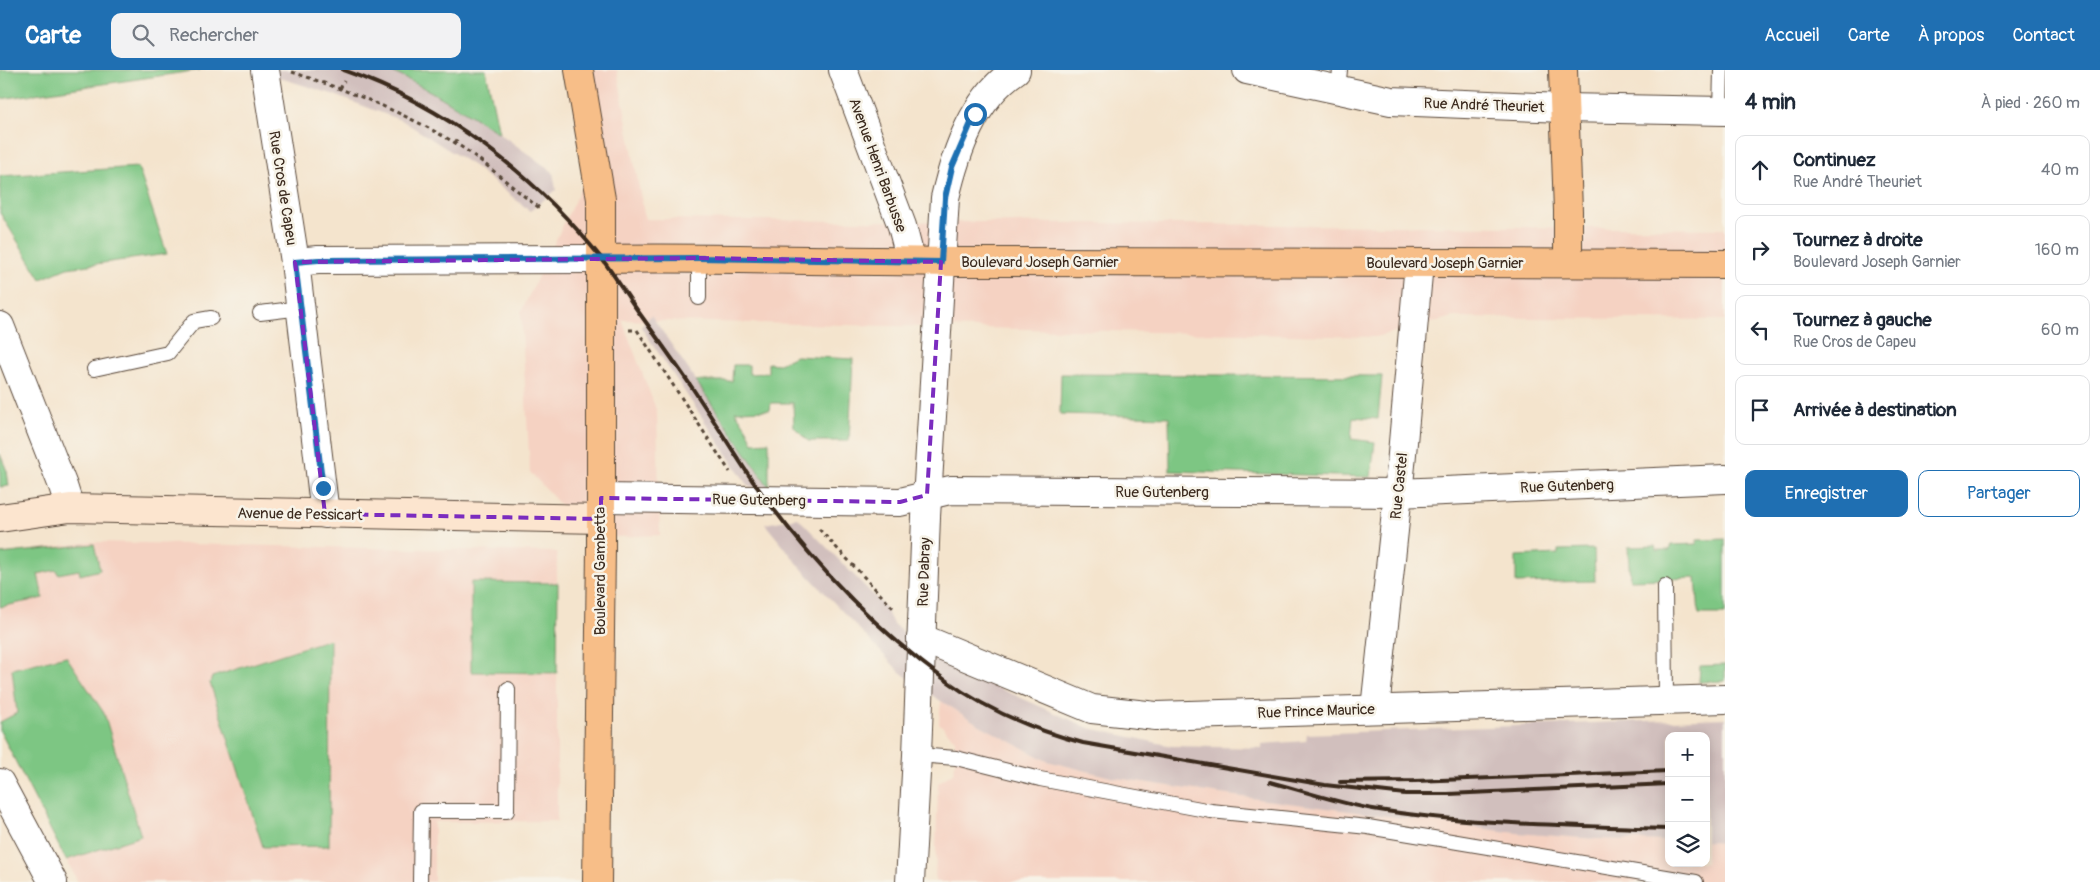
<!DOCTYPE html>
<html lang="fr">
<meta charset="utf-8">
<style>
body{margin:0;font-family:Pangolin,sans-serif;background:#f2f2f3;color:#1f2937}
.controls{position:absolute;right:15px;bottom:15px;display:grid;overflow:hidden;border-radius:10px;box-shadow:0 2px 12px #0003}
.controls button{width:45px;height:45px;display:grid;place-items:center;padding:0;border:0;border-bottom:1px solid #e0e1e3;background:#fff;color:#1f2937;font:25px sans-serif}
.stop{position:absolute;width:15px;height:15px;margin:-11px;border:4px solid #1f6fb2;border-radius:50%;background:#fff}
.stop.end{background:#1f6fb2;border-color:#fff;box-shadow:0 1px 5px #0008}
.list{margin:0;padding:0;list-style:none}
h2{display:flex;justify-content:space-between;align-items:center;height:65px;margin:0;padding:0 20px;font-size:21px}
h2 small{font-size:16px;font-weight:400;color:#747a83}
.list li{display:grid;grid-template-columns:32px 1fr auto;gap:15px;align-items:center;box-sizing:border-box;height:70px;margin:0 10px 10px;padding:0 10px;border:1px solid #e0e1e3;border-radius:10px}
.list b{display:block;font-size:19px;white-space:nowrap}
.list p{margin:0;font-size:16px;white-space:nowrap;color:#747a83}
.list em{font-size:16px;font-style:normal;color:#747a83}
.actions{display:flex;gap:10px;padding:15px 20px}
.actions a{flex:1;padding:11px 0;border:1px solid #1f6fb2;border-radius:10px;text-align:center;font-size:18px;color:#1f6fb2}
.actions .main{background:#1f6fb2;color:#fff}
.icon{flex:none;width:28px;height:28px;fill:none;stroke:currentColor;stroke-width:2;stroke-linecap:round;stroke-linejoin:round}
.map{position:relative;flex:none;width:1725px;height:812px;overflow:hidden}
header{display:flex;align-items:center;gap:30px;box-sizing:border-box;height:70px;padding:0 25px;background:#1f6fb2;color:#fff}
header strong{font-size:24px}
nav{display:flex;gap:28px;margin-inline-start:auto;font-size:18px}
.search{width:350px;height:45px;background:#f2f2f3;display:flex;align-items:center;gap:12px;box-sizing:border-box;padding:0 18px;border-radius:10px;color:#747a83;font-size:19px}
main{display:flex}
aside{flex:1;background:#fff}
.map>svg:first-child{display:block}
</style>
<header>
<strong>Carte</strong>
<div class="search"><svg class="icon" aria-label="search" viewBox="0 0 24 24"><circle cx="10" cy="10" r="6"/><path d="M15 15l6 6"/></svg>Rechercher</div>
<nav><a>Accueil</a><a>Carte</a><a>À propos</a><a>Contact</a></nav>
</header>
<main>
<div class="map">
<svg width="1725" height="812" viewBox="0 0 1725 812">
<rect width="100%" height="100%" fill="#f7f3e8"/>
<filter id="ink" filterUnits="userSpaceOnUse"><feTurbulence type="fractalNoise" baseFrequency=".02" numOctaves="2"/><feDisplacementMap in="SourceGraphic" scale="10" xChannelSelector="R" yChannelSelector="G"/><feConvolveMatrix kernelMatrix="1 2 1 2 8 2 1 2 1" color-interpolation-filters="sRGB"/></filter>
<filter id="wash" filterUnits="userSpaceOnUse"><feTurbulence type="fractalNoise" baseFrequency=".0096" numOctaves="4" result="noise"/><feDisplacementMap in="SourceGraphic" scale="20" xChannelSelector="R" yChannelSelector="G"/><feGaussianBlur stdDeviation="1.12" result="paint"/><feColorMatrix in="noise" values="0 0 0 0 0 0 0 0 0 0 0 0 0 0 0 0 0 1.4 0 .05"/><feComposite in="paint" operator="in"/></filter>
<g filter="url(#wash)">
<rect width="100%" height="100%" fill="#f4e4cd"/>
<!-- built -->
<g fill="#f5d2c2">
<polygon points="571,0 617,0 645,149 1725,159 1725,250 1453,247 1375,267 622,250 657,342 660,465 591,468 530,402 521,242 591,97"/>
<polygon points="92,472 557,482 557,751 434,752 434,812 78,812 0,661 0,484"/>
<polygon points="941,631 978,654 1047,691 1111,707 1220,724 1516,763 1596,769 1669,771 1669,793 1706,793 1706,772 1725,773 1725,812 935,812 938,713 954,702 956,688 955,670 939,653"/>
</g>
<!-- industrial -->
<g fill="#d1bfbd">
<polygon points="254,0 387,0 413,11 435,23 499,63 553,102 556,120 530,141 474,96 403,51 332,24"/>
<polygon points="651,245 769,417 749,417 641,257"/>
<polygon points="798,448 884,536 893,554 938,591 1089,658 1172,676 1262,678 1262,674 1306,671 1307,664 1725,648 1725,773 1706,772 1706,666 1669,666 1669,771 1596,769 1516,763 1220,724 1111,707 1047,691 978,654 933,626 900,602 803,500 765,454"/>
</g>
<!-- green -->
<g fill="#7dc683" stroke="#5c7850">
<polygon points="0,0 200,0 0,29"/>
<path d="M387 0H486L499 63C462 40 427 17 387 0Z"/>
<polygon points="138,97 167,184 67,198 41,209 0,143 0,106"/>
<polygon points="796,286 853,289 849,371 808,371 794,357 793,333 771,333 770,340 735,341 747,359 753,373 769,372 769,417 696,311 732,311 733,295 749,295 749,304 768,303 768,293 779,294"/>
<polygon points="1061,304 1382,306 1378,349 1353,347 1351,369 1375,372 1371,407 1170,401 1169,347 1060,344"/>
<polygon points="0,384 7,401 9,416 0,417"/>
<polygon points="1725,469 1725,544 1699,544 1696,508 1630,510 1628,477 1655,476 1656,480 1670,480 1671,475 1697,474 1697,470"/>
<polygon points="94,474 100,500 80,505 79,500 58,504 56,500 38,504 43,528 0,537 0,484"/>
<polygon points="1594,479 1595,511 1516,513 1516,486 1558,484 1558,480"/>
<polygon points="471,512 558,513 557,603 471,602"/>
<polygon points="330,569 329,776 263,777 210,613 212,607"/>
<polygon points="66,586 104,643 141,766 66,790 0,661 0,652 17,643 12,599"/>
<polygon points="1725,595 1725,611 1699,612 1700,596"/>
</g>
</g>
<g filter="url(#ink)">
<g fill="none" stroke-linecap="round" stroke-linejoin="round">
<!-- lane casing -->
<g stroke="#574638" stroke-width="16">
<g id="lane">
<polyline points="1338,20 1340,0"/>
<polyline points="1720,41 1721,0"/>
<polyline points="699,228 699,188"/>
<polyline points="260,243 301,238"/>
<polyline points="94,299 168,283 194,251 211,248"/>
<polyline points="1665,516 1666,631"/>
<polyline points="917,685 956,688 1040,709 1211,741 1368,757 1696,812"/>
<polyline points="420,812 421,741 507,741 508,619"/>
</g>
</g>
<!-- street casing -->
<g stroke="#574638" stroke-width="30">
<g id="street">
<polyline points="265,0 295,192 325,444"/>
<polyline points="843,0 902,156 911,191"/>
<polyline points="1247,0 1391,31 1564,38 1725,41"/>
<polyline points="295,192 318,190 602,189"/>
<polyline points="0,256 63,416 70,438"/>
<polyline points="601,428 900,432 950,420 1398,423 1725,409"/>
<polyline points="921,568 1092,639 1156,646 1725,629"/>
<polyline points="1375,639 1401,395 1419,193"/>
<polyline points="0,713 53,812"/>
<path d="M910 812 917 685 926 447 945 128C956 81 974 28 1016 0"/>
</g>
</g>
<!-- secondary casing -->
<g stroke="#574638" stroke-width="30">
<polyline id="secondary" points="0,448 70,438 601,449"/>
</g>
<!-- primary casing -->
<g stroke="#574638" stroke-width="30">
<g id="primary">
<polyline points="579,0 601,129 601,477 597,812"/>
<polyline points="1563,0 1568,141 1568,191"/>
<path d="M602 189C730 187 858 192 986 192 1232 193 1479 192 1725 194"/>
</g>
</g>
<!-- path -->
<g stroke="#574638" stroke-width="3" stroke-dasharray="4 4" stroke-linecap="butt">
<path d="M292 2C343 19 396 39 443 66 479 85 508 115 541 139"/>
<polyline points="340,19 344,11"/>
<polyline points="455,73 458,68"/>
<polyline points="629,260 637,260 730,402"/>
<polyline points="819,459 895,540"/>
</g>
<!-- lane -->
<use href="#lane" stroke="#fff" stroke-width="14"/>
<!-- street -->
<use href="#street" stroke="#fff" stroke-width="28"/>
<!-- secondary -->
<use href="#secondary" stroke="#fce5cf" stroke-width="28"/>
<!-- primary -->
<use href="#primary" stroke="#f7be88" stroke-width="28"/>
<!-- rail -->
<g stroke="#3b2a1e" stroke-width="4">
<path d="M343 0C446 36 534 104 602 189 615 206 627 226 640 244 658 269 676 294 693 319 713 349 732 380 752 410 805 484 870 555 944 609 985 639 1034 660 1083 673L1325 715 1405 724H1448L1669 714"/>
<path d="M1270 712C1304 721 1338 733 1373 739 1470 755 1570 755 1669 759"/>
<polyline points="1340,712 1415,711 1669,701"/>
</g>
</g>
</g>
<g fill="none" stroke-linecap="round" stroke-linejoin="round" filter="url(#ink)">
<!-- route -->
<polyline stroke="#1f6fb2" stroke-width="6" points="323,418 295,192 318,190 699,188 941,192 945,128 952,97 975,44"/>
</g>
<!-- marked area -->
<path fill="none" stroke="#7b2cbf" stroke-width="4" stroke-dasharray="10 6" stroke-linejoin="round" d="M699 188 941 192 927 425 900 432 601 428V449L325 444 295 192Z"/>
<g text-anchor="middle" stroke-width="5" stroke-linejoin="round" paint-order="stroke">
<!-- street labels -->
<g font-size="15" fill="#3b2a1e" stroke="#f7f3e8">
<text transform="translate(1484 35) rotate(2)" y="5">Rue André Theuriet</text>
<text transform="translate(878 95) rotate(70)" y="5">Avenue Henri Barbusse</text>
<text transform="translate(283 118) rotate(81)" y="5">Rue Cros de Capeu</text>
<text x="1040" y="197">Boulevard Joseph Garnier</text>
<text x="1445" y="198">Boulevard Joseph Garnier</text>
<text transform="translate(1399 416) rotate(-84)" y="5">Rue Castel</text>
<text transform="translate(1567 416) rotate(-2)" y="5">Rue Gutenberg</text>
<text x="1162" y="427">Rue Gutenberg</text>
<text transform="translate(759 430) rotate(1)" y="5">Rue Gutenberg</text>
<text transform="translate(300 444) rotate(1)" y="5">Avenue de Pessicart</text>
<text transform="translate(600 501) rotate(-90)" y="5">Boulevard Gambetta</text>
<text transform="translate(924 502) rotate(-88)" y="5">Rue Dabray</text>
<text transform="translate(1316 641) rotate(-2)" y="5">Rue Prince Maurice</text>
</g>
</g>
</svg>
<div class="controls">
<button>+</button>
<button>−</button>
<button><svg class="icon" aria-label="layers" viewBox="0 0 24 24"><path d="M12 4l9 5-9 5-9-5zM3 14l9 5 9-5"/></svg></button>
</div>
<div class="stop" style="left:975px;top:44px"></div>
<div class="stop end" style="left:323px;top:418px"></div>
</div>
<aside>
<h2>4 min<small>À pied · 260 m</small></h2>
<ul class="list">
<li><svg class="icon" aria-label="ahead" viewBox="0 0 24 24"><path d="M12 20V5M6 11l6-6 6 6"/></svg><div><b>Continuez</b><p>Rue André Theuriet</p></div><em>40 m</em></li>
<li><svg class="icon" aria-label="right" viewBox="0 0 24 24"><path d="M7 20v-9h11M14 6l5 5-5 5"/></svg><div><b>Tournez à droite</b><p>Boulevard Joseph Garnier</p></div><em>160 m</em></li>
<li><svg class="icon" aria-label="left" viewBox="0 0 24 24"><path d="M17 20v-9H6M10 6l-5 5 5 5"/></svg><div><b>Tournez à gauche</b><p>Rue Cros de Capeu</p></div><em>60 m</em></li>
<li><svg class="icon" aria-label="arrive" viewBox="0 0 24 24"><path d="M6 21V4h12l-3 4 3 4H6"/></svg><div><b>Arrivée à destination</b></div></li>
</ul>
<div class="actions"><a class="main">Enregistrer</a><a>Partager</a></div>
</aside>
</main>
